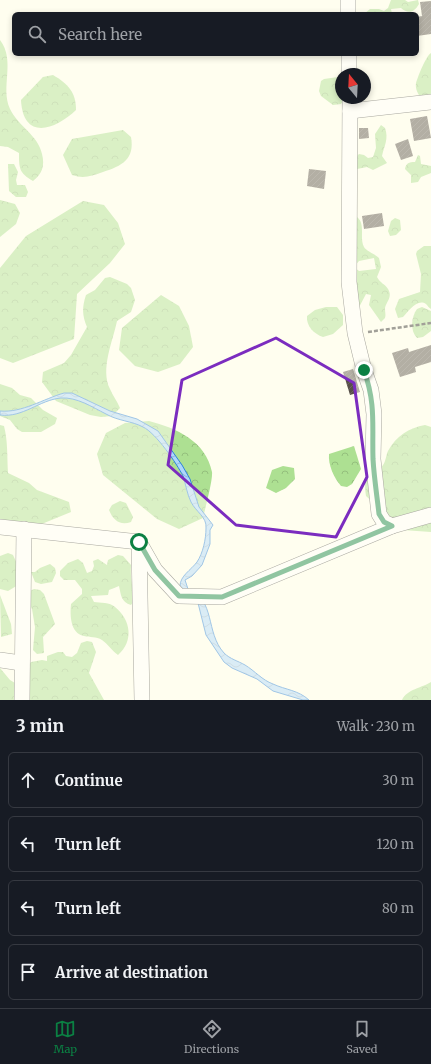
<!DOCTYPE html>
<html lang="en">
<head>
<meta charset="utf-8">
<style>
	:root { --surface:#171b24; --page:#20242c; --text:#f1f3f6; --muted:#9ea1a6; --line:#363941; --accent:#0b8043 }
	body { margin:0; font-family:Merriweather,serif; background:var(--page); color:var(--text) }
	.compass { position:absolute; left:335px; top:68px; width:36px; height:36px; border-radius:50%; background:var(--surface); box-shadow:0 2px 6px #0003; rotate:342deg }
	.stop { position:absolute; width:12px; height:12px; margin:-9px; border:3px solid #0b8043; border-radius:50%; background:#fff }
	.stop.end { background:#0b8043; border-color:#fff; box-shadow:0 1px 4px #0008 }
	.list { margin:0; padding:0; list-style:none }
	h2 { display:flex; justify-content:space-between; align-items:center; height:52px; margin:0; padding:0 16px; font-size:17px }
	h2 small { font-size:13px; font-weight:400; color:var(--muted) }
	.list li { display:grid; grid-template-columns:26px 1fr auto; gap:12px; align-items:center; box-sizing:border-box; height:56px; margin:0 8px 8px; padding:0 8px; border:1px solid var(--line); border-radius:6px }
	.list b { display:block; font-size:15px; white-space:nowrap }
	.list em { font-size:13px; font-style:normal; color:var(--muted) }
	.icon { flex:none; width:22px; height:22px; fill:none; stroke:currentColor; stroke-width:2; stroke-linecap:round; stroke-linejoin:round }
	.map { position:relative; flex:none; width:431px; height:700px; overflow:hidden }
	.search { position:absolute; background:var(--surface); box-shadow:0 2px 6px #0003; left:12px; right:12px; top:12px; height:44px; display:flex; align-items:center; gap:10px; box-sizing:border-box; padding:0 14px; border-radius:6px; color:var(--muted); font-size:15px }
	.sheet { height:308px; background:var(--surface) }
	nav { display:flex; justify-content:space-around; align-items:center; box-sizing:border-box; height:56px; border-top:1px solid var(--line); background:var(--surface); font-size:11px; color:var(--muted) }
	nav a { display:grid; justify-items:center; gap:2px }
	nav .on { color:var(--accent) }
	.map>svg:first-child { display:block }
	.forest { fill:url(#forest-crowns); fill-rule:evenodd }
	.water { fill:url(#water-waves); stroke:#2d83db }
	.building { fill:url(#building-hatch) }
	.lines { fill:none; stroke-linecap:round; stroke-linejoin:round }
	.minor-casing { stroke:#414141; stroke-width:16 }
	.path { stroke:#303030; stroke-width:2.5; stroke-dasharray:4 2; stroke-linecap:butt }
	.minor { stroke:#fff; stroke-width:15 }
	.route { stroke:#0b8043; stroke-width:5 }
	.marked { fill:none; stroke:#7b2cbf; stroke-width:3; stroke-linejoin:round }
</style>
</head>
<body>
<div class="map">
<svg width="431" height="700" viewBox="0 0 431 700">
	<defs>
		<pattern id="forest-crowns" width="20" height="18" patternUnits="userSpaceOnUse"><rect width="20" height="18" fill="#ade092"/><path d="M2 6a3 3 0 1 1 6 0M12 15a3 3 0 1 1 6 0" fill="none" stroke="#94bf7d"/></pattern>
		<pattern id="water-waves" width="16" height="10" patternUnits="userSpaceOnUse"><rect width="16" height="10" fill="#aed7fc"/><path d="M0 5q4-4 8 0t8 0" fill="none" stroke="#94b7d7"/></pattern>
		<pattern id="building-hatch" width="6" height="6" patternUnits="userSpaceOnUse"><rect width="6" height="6" fill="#585049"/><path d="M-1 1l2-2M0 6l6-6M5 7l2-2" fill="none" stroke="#6b655f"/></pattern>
	</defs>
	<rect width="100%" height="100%" fill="#fffeef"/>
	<!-- forest -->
	<g class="forest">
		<path d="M391,0H405L408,2L418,0L419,4C414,13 408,14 401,8L391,9L392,14H364L370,9H379L384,11L388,8Z"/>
		<path d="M0,40C16,61 0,87 10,109C18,126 38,135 42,154C45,166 42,174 33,181C19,173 19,168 19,153L8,147L0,146Z"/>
		<path d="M431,53V101L421,98C418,94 415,89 416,83C418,76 426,56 431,53Z"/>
		<path d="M53,75C68,84 76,92 76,110C55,130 23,141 21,100L43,77Z"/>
		<path d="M338,77L341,79V98H345L341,104L333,105L321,96L319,91L321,81L324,79Z"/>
		<path d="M381,125L385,128C389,139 384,146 382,156L387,163L373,170L367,167L357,169V156L359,154L364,155L368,158L373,157L376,148L375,134Z"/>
		<path d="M123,130L131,137C135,159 122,166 103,172C91,176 84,179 72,175L63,155L72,139Z"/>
		<path d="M418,155L420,156L421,164L431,166V173L421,177L418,182L411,183V175L405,169C406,163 409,162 415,162Z"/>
		<path d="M8,164H14L18,172L16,180L17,185H25L28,192L26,197H16L9,191Z"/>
		<path d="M0,200L15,204L20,213L16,224L0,237Z"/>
		<path d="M83,201L104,205L118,223L125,244L110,263L77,294L74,339L13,363L0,358V268L26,236Z"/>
		<path d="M357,217C366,224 359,238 364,247C366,251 375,254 379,258L381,267L377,277C380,283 385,284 388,289C393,297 386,302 385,308C385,312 386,315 385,318L381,322L369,305L371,295L366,294L356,313C350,303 352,291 354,280L351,276L355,260L353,251L355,241C345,230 344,224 357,217ZM374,258L376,269L359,271L354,267L359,261Z"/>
		<path d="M395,218L400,220L401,230L396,235L390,236L388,231L391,221Z"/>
		<path d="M424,246H431V309C429,308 428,306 426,304C417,298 408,312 403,317L398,318L395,309L399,299L420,292L421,274L416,254L417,251Z"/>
		<path d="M110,277L127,284L131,288L135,300L131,312L117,321C113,341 100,369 110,389C113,396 117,401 120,408L112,416L101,417L90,415L56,401L42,382L43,372L64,363L71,355L87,327C82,315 82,307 86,295L95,290L105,278Z"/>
		<path d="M161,295L179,306L189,326L193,347L180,364L158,372L135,366L119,350L122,328Z"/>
		<path d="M326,307H337L343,315V325L333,334L323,337C314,334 306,326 307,316L315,310Z"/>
		<path d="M422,307L431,311V331L423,337L417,338C410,331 411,317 417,309Z"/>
		<path d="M0,384L12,388L20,395L31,398L43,410L57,418L55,424L41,432H22L17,429L10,420L0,416Z"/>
		<path d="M149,421C176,428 206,441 212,472C213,480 205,509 203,518L179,529L157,519L103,475L97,454L106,433L125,423Z"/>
		<path d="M0,425L4,426C8,441 7,457 8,473L29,483L37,490L69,502L71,512L27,530L0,526Z"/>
		<path d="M425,425L431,427V532L403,530L366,496C362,467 372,482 383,465C386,461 386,455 388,451C396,436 409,428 425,425Z"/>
		<path d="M354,446L361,469L352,484L347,487L341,486C334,478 328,465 329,454Z"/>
		<path d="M283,466L294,468L295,479L286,488L276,493L266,488L272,470Z"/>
		<path d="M120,501L126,503L133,517L131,522C120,526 113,520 109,510L112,505Z"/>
		<path d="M8,553L13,555L20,570L18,585L8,591L0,589V556Z"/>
		<path d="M118,555L123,556L131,565C130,577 133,588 134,601L131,605C121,602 121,595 119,586L109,590L108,595L91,596L94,602C100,603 110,602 115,607C131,620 134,641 118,655C112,651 108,644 102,640C96,636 90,638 84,636C70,633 70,615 71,604L82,594V589L75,580H64L60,576V571L68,563L78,559L83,563L87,573L92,571L94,566L93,561L98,559L107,565L108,560Z"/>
		<path d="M50,564L55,568L56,573L52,582L41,584L35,582L31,572H35L40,568Z"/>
		<path d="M34,589L40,590L44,594L55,624L43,637L44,653L37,654L33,650L35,627L32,609L27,599L30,591Z"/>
		<path d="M0,595L11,624L12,634L1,637Z"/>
		<path d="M87,641L92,642L96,652L89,673L104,700H0V668L10,680L15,683L31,662L42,660L47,661V656L58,652H63L66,656L72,657L77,653L81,643Z"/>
		<path d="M431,682V700H402C407,689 422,688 431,682Z"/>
	</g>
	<!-- water -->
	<path class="water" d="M64,393H72L110,411L137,419L158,431L182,465L190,479L199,507L213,525L210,530V544L202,565L192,576L185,580L188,589C216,600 205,632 224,653C230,659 238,661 245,665C255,671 262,680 273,684C286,690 298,690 309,700H303L273,691L257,679L232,668L224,662L206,635L198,603L180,586C180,576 191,570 197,562C203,553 206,539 206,528C207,517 196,512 191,502C187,494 186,485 183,476C177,464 156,433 143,427C132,421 118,421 106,414C92,407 77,397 61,398C39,400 23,418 0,415V411C22,413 43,399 64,393Z"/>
	<!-- building -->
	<g class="building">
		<path d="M431,1V34L417,36V17L422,16L420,2Z"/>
		<path d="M427,116L431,138L414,141L410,119Z"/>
		<path d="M359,128H368L369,138L359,139Z"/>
		<path d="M408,139L413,156L401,160L395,144Z"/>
		<path d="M309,169L326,171L324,189L307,186Z"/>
		<path d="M382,213L384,226L364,229L362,216Z"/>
		<path d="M431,345V362L415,367L416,372L400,377L392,353L408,348L409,352Z"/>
		<path d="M353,369L360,392L350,395L343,372Z"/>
	</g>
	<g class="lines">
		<defs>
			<g id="minor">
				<path d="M348,0V14"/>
				<path d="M349,54V74"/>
				<path d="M350,98L349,282L355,333L364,370L371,390L374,414L373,459L379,514L384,522L392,526L431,515"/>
				<path d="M350,111L431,102"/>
				<path d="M0,527L139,542"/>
				<path d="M139,542L155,570L179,596L222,597L392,526"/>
				<path d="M139,545L142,700"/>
				<path d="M0,660L21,663"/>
				<path d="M22,700L24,529"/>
			</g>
		</defs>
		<!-- minor casing -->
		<use href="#minor" class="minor-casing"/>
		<!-- path -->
		<path class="path" d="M368,332L431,323"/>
		<!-- minor -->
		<use href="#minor" class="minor"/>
	</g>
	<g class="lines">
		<!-- route -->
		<path class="route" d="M139,542L155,570L179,596L222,597L392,526L384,522L379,514C377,496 374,477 373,459C372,424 376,405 364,370"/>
	</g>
	<!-- marked area -->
	<path d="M0 0H431V700H0ZM276,338L354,383L367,477L336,537L236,525L168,465L182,380Z" fill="#fffeef" fill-opacity=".55" fill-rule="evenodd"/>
	<path class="marked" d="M276,338L354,383L367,477L336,537L236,525L168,465L182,380Z"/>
</svg>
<svg class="compass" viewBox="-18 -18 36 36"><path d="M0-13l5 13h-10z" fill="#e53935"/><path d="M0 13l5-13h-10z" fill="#9ea1a6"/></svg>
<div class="stop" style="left:139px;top:542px"></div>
<div class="stop end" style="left:364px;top:370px"></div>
<div class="search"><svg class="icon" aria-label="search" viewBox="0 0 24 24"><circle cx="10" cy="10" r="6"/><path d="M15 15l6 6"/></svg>Search here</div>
</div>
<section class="sheet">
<h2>3 min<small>Walk · 230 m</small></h2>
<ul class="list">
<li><svg class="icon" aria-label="ahead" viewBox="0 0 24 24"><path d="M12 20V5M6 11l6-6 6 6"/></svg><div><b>Continue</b></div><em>30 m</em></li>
<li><svg class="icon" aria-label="left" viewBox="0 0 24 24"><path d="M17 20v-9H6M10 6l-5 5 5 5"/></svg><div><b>Turn left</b></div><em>120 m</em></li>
<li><svg class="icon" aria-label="left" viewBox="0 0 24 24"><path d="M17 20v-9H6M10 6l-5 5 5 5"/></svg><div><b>Turn left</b></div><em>80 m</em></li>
<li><svg class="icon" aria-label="arrive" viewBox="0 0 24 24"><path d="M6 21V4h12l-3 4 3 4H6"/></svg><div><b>Arrive at destination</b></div></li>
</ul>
</section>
<nav>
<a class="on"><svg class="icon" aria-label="map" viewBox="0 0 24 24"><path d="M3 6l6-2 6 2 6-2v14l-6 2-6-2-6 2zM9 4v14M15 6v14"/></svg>Map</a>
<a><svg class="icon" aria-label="directions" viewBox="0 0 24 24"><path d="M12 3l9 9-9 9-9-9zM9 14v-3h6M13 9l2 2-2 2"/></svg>Directions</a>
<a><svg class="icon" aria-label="saved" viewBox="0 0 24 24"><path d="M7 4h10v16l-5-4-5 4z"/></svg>Saved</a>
</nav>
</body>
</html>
